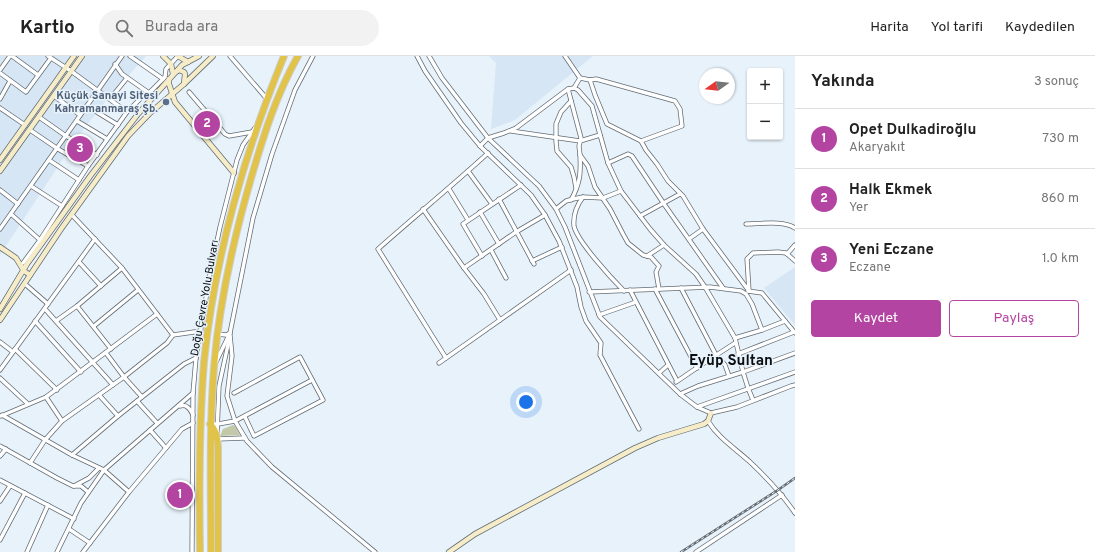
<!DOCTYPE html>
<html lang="tr">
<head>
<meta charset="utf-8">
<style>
	:root { --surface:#fff; --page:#f2f2f2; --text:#222; --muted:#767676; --line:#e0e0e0; --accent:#b344a1 }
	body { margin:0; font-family:Overpass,sans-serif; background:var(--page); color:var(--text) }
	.controls { position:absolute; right:12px; top:12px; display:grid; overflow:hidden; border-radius:4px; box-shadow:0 1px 3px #0004 }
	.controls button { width:36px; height:36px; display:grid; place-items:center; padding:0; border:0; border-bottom:1px solid var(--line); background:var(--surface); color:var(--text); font:20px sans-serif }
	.compass { position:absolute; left:699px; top:12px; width:36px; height:36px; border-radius:50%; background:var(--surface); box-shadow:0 1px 3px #0004; rotate:255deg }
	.you { position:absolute; left:526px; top:346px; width:14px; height:14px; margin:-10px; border:3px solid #fff; border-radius:50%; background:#1a73e8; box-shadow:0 0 0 6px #1a73e833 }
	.badge { display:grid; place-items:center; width:26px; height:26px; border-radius:50%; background:var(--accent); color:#fff; font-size:13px; font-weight:700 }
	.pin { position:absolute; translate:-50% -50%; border:2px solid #fff; box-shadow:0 1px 4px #0006 }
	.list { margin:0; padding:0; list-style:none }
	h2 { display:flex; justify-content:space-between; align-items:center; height:52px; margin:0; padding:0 16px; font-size:17px }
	h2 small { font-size:13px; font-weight:400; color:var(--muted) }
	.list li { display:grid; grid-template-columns:26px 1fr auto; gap:12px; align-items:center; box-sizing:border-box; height:60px; padding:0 16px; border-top:1px solid var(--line) }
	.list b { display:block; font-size:15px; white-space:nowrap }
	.list p { margin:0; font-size:13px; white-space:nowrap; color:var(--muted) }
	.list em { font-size:13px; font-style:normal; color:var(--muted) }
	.actions { display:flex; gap:8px; padding:12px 16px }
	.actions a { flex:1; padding:9px 0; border:1px solid var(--accent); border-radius:4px; text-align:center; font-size:14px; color:var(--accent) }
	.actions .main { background:var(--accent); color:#fff }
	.icon { flex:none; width:22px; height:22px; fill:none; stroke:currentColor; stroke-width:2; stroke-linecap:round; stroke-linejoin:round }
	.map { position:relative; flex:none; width:795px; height:496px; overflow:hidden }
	header { display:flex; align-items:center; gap:24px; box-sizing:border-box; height:56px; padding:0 20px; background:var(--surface); border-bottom:1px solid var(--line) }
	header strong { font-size:19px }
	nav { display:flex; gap:22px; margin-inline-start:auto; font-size:14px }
	.search { width:280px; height:36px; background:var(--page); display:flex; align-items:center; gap:10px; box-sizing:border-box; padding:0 14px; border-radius:22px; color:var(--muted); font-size:15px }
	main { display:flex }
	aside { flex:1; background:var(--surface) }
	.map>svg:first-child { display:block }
	.built { fill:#d6e6f4 }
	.green { fill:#c3c9a8 }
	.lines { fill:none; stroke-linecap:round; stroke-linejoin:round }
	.street-casing { stroke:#636c74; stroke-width:5 }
	.secondary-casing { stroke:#636c74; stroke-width:6 }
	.highway-casing { stroke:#cecfcf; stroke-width:8 }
	.street { stroke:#fff; stroke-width:3.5 }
	.secondary { stroke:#f6edc8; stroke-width:4.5 }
	.highway { stroke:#e2c349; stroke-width:6 }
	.rail-casing { stroke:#656b70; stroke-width:2.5 }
	.rail { stroke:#e7f2fb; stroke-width:1; stroke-dasharray:3; stroke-linecap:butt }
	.service-dot { fill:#5c6f8a; stroke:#e7f2fb; stroke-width:1.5 }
	.labels { text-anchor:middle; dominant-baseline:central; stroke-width:3; stroke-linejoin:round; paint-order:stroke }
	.service-label { font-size:11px; font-weight:bold; fill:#4e5e75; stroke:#e7f2fb; text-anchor:end }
	.street-label { font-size:11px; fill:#0b0e11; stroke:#e7f2fb }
	.district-label { font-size:15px; font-weight:bold; fill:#0b0e11; stroke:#e7f2fb }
</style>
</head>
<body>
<header>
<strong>Kartio</strong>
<div class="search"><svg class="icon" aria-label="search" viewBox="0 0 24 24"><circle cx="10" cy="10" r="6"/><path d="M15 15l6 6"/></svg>Burada ara</div>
<nav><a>Harita</a><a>Yol tarifi</a><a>Kaydedilen</a></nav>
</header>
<main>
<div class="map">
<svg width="795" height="496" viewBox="0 0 795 496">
	<rect width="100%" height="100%" fill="#e7f2fb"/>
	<!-- built -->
	<g class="built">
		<path d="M0,0H146L108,42L76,83L0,199Z"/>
		<path d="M489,0H593L515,64L491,73L496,7Z"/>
		<path d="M795,211V269L764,232Z"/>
	</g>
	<!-- green -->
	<path class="green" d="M233,369L235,370L240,379L220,380L223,373Z"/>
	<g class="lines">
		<defs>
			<g id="street">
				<path d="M12,0L38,19"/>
				<path d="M48,0L71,15L127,56"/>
				<path d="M130,0L163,23"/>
				<path d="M230,0L267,43"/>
				<path d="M417,0L425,15L461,67L480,90L531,139L545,159L559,185L577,231L581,251L586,265L601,287L600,299L639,373"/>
				<path d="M429,0L442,22L488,82L539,130L556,153L565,171L600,261L680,338L697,351L711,357L737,351L791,330L795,329"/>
				<path d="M565,0L580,22L574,32"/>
				<path d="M115,8L122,18L149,37"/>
				<path d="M0,14L10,0"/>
				<path d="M0,17L26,36L51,2"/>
				<path d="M580,22L590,24L595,39L607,68L641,85L646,94L657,108L668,125L683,140L703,173L749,235"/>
				<path d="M590,24L596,23L675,45L680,53L682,70L641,85"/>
				<path d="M568,33L581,82L579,90L580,99L588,110L595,131L610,153L623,178L628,187L643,199L651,201L659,210L656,216L659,233"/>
				<path d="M189,36L225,78L229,80L252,76"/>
				<path d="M54,40L80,59"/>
				<path d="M0,43L10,25"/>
				<path d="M110,43L127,22"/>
				<path d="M571,45L561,56L556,68V85L557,95L571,111L574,121L576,132"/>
				<path d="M87,50L118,69"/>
				<path d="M0,52L25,69"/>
				<path d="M39,61L66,80L97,99"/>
				<path d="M77,65L107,83"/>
				<path d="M30,74L58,93L88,110"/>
				<path d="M511,75L580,85L600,79"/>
				<path d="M480,90L488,82L504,77L516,72L568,33L574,32L578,34L592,50L608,107L621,135L650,173L664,189L696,218L705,231L735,282L743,316L748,332L753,344"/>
				<path d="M49,104L79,124"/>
				<path d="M608,107L628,98L632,100L664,148L723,232"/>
				<path d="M468,115L492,148"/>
				<path d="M31,130L62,150"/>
				<path d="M449,133L468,164"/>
				<path d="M0,134L18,148"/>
				<path d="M583,141C577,149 573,160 574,170C577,185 612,223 624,235"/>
				<path d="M499,143L534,208"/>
				<path d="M571,144C580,128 581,117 580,99"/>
				<path d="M423,153L464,212L484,238L500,264"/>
				<path d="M556,153L566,145L573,143L583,141L603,142L621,135"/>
				<path d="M480,156L499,188"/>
				<path d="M11,158L40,184"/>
				<path d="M72,159L122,212L173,279"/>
				<path d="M640,160L680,138"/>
				<path d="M746,168C759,168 784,164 795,172"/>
				<path d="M0,173L122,0"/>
				<path d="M689,183L703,173"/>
				<path d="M491,194L506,222"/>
				<path d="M787,198L795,189"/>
				<path d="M482,200L463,168L521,129"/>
				<path d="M647,200L664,189"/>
				<path d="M532,205L562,191"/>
				<path d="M79,206L101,230"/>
				<path d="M23,207L40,184L88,110L127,56L144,39L148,38L165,21L166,13L178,0"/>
				<path d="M464,212L516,176L545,159"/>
				<path d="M25,228L48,248"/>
				<path d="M681,232L716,299L725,309L729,320"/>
				<path d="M655,233L697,312"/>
				<path d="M630,234L677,325"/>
				<path d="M748,235L762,237L795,277"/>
				<path d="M749,235L747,203L753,197L778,196L786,197L795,205"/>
				<path d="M589,236L710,231L741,235L746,238L752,248L762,274"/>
				<path d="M77,250L111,293"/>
				<path d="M45,253L113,329"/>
				<path d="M599,259L636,246"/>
				<path d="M35,265L81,316"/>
				<path d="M56,265L77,250L122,212"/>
				<path d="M94,270L138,234"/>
				<path d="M217,278L226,279L230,277"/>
				<path d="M230,279L232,300L227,340L235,365L247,385L272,411L375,496"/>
				<path d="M735,282L762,274L785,265"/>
				<path d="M0,286L13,296"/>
				<path d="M15,293L57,334"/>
				<path d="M106,297L124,321L142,341"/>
				<path d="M738,298L794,276"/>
				<path d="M446,302L378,193C414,161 452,130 488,97"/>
				<path d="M216,306L230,277L253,162L272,98L295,34L313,0"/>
				<path d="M439,307L571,214"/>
				<path d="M0,314L95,183"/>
				<path d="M659,317L668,309"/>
				<path d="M0,322L28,348"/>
				<path d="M676,326L701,309L735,287"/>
				<path d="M234,337L300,301L323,344L254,380L245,361"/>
				<path d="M680,338L698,330L743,316L795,297"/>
				<path d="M99,339L118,360"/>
				<path d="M46,341L62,365"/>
				<path d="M137,345L157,367"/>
				<path d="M180,350C187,348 190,353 193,359"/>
				<path d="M697,351L795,316"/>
				<path d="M2,359L72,399L104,414L129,436L83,496"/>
				<path d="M1,360L46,341L157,258"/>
				<path d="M708,365C718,382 736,393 750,406C767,422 782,438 795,457"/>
				<path d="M210,368H218L235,365L312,324"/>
				<path d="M150,374L166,392"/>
				<path d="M217,377L219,330L229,284"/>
				<path d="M217,383L245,382"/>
				<path d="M0,390L57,422L73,430H81L88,436"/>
				<path d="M72,399L118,360L184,308L196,302"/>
				<path d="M0,400L6,393"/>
				<path d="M30,407L45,384L62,365L124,321L167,287L173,279L201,275"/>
				<path d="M0,424L74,463"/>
				<path d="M74,430L89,422L99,412"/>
				<path d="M129,436L182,373L193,367"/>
				<path d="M0,445L10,430"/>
				<path d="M69,473L90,487"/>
				<path d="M0,484L25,437"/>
				<path d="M27,496L48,449"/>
				<path d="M57,496L81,447L104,414L193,337"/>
				<path d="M192,496L193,337L196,302L210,218L220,171L237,104L243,89L255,72"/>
				<path d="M696,496L782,439"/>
			</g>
			<g id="secondary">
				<path d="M163,0L171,8L173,18"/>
				<path d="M178,0L188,6"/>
				<path d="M176,16L179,14L184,16L185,18L184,28"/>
				<path d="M169,23V28L175,46L234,117"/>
				<path d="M0,104L74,0"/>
				<path d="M0,115L82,0"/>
				<path d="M0,191L16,202L24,215L30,219"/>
				<path d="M0,253L27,208L91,119L138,58L182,9L199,0"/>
				<path d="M0,264L61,173L128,80L150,57L184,28L213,0"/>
				<path d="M449,496L475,478L635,392L658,382L704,368L708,365L711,357"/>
			</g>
			<g id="highway">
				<path d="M210,368C217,375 217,381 218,391V496"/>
				<path d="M200,496C199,433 199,369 204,306C214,203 245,95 284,0"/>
				<path d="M211,496C211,434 209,373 214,311C219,246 234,181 252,119C264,78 277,37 298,0"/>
			</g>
		</defs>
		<!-- street casing -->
		<use href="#street" class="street-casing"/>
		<!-- secondary casing -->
		<use href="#secondary" class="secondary-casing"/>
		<!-- highway casing -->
		<use href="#highway" class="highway-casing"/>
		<!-- street -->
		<use href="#street" class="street"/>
		<!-- secondary -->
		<use href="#secondary" class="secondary"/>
		<!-- highway -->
		<use href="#highway" class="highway"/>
		<defs>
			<path id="rail" d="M681,496L778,434L795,422"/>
		</defs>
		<!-- rail casing -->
		<use href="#rail" class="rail-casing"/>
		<!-- rail -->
		<use href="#rail" class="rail"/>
	</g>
	<!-- markers -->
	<circle class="service-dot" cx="166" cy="46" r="4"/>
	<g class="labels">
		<!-- service labels -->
		<g class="service-label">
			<text x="158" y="40">Küçük Sanayi Sitesi<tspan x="158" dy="13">Kahramanmaraş Şb.</tspan></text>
		</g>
		<!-- street labels -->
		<g class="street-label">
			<text transform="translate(205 242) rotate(-80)">Doğu Çevre Yolu Bulvarı</text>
		</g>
		<!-- district labels -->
		<g class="district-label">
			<text x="731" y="305">Eyüp Sultan</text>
		</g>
	</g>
</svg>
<div class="controls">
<button>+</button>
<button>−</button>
</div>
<svg class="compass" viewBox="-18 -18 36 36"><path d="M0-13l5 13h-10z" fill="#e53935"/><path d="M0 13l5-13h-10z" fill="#767676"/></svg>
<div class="you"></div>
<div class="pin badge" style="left:180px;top:439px">1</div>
<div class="pin badge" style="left:207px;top:68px">2</div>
<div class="pin badge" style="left:80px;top:93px">3</div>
</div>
<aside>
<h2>Yakında<small>3 sonuç</small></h2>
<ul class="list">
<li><span class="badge">1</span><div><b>Opet Dulkadiroğlu</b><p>Akaryakıt</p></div><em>730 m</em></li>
<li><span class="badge">2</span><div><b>Halk Ekmek</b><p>Yer</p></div><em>860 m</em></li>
<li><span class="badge">3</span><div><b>Yeni Eczane</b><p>Eczane</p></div><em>1.0 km</em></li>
</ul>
<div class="actions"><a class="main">Kaydet</a><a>Paylaş</a></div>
</aside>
</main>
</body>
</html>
